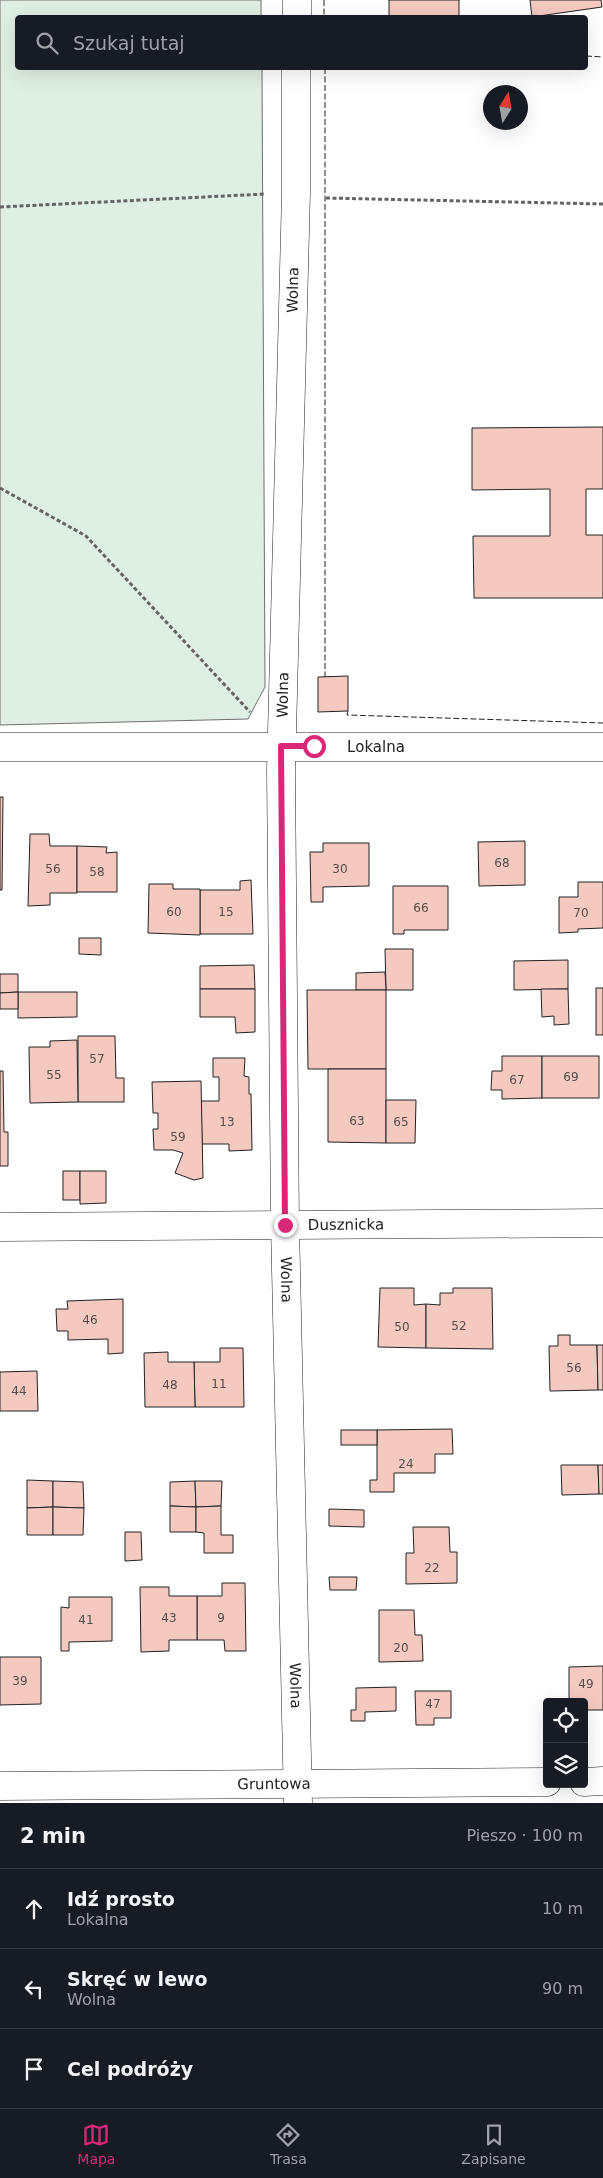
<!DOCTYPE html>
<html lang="pl">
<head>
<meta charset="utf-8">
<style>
	:root { --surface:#171b24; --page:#242831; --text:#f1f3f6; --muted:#9ea1a6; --line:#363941; --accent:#db2777 }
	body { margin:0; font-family:"DejaVu Sans",sans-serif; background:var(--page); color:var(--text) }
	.controls { position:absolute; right:15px; bottom:15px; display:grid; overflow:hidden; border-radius:5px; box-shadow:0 5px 20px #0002 }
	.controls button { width:45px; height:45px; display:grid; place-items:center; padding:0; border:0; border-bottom:1px solid var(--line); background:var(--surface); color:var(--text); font:25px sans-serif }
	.compass { position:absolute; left:483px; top:85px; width:45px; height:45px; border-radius:50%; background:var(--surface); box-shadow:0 5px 20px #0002; rotate:11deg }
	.stop { position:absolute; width:15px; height:15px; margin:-11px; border:4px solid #db2777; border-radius:50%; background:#fff }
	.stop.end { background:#db2777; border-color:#fff; box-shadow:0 1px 5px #0008 }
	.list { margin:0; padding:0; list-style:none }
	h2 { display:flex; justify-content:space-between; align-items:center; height:65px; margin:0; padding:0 20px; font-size:21px }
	h2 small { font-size:16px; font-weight:400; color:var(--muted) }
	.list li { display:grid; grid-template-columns:32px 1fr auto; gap:15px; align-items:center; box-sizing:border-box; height:80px; padding:0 20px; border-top:1px solid var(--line) }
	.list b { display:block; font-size:19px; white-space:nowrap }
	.list p { margin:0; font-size:16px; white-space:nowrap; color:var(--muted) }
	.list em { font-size:16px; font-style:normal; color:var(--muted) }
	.icon { flex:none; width:28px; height:28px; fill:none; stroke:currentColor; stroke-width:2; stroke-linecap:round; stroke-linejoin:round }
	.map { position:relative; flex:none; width:603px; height:1803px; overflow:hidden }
	.search { position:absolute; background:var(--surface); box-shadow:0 5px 20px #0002; left:15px; right:15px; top:15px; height:55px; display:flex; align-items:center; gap:12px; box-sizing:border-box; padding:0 18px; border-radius:5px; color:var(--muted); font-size:19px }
	.sheet { height:305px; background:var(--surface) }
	nav { display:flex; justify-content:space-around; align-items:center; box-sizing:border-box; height:70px; border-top:1px solid var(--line); background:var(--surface); font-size:14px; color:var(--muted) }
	nav a { display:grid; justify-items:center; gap:2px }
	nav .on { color:var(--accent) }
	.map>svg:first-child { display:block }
	.green { fill:#e0efe3; stroke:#6f6f6f }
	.building { fill:#f3c9c0; stroke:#222 }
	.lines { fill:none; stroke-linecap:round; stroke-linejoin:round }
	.street-casing { stroke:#222; stroke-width:29 }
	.path { stroke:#646464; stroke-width:3; stroke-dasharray:4 2.5; stroke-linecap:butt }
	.street { stroke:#fff; stroke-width:28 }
	.fence { stroke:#222; stroke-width:1; stroke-dasharray:6 2.5; stroke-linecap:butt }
	.route { stroke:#db2777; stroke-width:6 }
	.labels { text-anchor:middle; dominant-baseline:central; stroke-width:4; stroke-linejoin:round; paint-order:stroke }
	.number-label { font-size:12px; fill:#564c4a }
	.street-label { font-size:15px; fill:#222; stroke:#fff }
</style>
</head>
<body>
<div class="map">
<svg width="603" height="1803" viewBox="0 0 603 1803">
	<rect width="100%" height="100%" fill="#fff"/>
	<!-- green -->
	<path class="green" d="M0,0H261V17L18,18V68H262L265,687L248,719L0,725Z"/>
	<!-- building -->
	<g class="building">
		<rect x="389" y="0" width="70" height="18"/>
		<path d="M530,0H601L602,7L532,17Z"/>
		<path d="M603,427V489H586V535H603V598H474L473,536H550V489L472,490V428Z"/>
		<path d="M348,676V711L318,712V677Z"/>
		<path d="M0,797H3L2,890H0Z"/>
		<path d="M30,834H49L50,846H77V893H50V905L28,906Z"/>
		<path d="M525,841V885L479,886L478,842Z"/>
		<path d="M323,843H369V886L323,887V902H311L310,852H323Z"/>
		<path d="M77,846L107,847L106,853L117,852V892H77Z"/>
		<path d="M251,880L253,934H200V890H240V881Z"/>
		<path d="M578,882H603V928L578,929V932L559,933V897H578Z"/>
		<path d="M149,884H173V889H200V935L148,933Z"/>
		<path d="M393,886H448V930H404V934H393Z"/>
		<path d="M79,938H101V955L79,954Z"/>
		<path d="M385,949H413V990H386Z"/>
		<path d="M568,960V989L514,990V961Z"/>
		<path d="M254,965L255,989H200V966Z"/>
		<path d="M385,972L386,990H356V973Z"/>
		<path d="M0,974H18V992L0,993Z"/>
		<rect x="596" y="988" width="7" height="47"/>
		<path d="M200,989H255V1032L236,1033L235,1017H200Z"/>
		<path d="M541,989H568L569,1024L554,1025V1016L542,1017Z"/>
		<path d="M307,990H386V1069H308Z"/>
		<path d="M18,992H77V1017L18,1018Z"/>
		<path d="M18,992V1009H0V993Z"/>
		<path d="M78,1036H115L116,1078H124V1102H78Z"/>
		<path d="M77,1040L78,1102L30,1103L29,1047H50V1041Z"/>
		<path d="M502,1056H542V1098L502,1099V1090H491L492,1071H502Z"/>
		<rect x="542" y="1056" width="57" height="42"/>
		<path d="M213,1058H245L244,1076L249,1077V1094H251L252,1150L229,1151V1144H202L201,1101H219V1077H213Z"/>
		<path d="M328,1069H386V1143L328,1142Z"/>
		<path d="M0,1071H3L4,1132H8V1166H0Z"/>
		<path d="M201,1081L203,1178L194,1180L175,1173L183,1153L173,1150H154L153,1129H158V1113H153L152,1082Z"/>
		<path d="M386,1100H416L415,1143H386Z"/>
		<rect x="63" y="1171" width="17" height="29"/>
		<path d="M80,1171H106V1203L80,1204Z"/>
		<path d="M380,1288H414V1305L426,1304V1348L378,1347Z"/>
		<path d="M453,1288H492L493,1349L426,1348V1304L440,1305V1293H453Z"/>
		<path d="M123,1299V1353L108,1354V1339L68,1340V1331H57L56,1309H68L67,1301Z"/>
		<path d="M558,1335H570V1345H597L598,1390L550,1391L549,1346H558Z"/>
		<path d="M597,1345H603V1390H598Z"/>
		<path d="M220,1348H243L244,1407H195L194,1362H220Z"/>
		<path d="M168,1352V1362H194L195,1407H145L144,1353Z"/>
		<path d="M37,1371L38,1411H0V1372Z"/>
		<path d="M452,1429L453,1454H435V1473H394V1492H370V1480H377V1430Z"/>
		<rect x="341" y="1430" width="36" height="15"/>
		<path d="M561,1465H598L599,1494L562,1495Z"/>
		<path d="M598,1465H603V1494H599Z"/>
		<path d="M27,1480L53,1481V1507L27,1508Z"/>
		<path d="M53,1481L83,1482L84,1508L53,1507Z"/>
		<path d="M195,1481L196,1507L170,1506V1482Z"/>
		<path d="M195,1481H222L221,1506L196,1507Z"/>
		<path d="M170,1506L196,1507V1532H170Z"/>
		<path d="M221,1506V1535H233V1553H204V1533L196,1532V1507Z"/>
		<path d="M53,1507V1535H27V1508Z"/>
		<path d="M53,1507L84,1508L83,1535H53Z"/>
		<path d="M329,1509L364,1510V1527L329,1526Z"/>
		<path d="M413,1527H449L450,1552H457V1583L406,1584V1553H414Z"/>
		<path d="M125,1532H141L142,1560L125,1561Z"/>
		<path d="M329,1577H357L356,1590H330Z"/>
		<path d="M222,1583H245L246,1651H225L224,1640H197V1596H222Z"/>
		<path d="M140,1587H169V1596H197V1640H169V1651L141,1652Z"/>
		<path d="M69,1597H112V1641L69,1642V1651H61V1607L69,1608Z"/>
		<path d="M379,1610H414L415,1635H422L423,1661L379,1662Z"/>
		<path d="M0,1657H41V1704L0,1705Z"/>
		<path d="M603,1666V1710H584V1702H569V1667Z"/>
		<path d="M396,1687V1711L365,1712V1721H351V1710H356V1688Z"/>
		<path d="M415,1691H451V1718H434V1725H416Z"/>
	</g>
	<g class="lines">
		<defs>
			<g id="street">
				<path d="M297,18V0"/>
				<path id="s1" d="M296,68V193L281,771L285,1225L298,1803"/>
				<path id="s2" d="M0,747H603"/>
				<path id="s3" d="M0,1227L603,1223"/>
				<path d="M584,1782L603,1781"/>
				<path id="s4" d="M0,1786L547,1782"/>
			</g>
		</defs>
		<!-- street casing -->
		<use href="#street" class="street-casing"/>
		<!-- path -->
		<g class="path">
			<path d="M326,198L603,204"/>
			<path d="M0,207L265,194"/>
			<path d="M0,488L86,536L250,712"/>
		</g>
		<!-- street -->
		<use href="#street" class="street"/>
		<!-- fence -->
		<g class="fence">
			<path d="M324,0V18"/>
			<path d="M586,56L603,57"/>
			<path d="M325,68V677"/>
			<path d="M348,711L347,715L603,723"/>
		</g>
	</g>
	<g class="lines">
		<!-- route -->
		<path class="route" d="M285,1225L281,746H314"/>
	</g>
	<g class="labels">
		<!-- number labels -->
		<g class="number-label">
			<text x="502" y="863">68</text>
			<text x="53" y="869">56</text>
			<text x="340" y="869">30</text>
			<text x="97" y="872">58</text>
			<text x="421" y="908">66</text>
			<text x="174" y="912">60</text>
			<text x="226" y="912">15</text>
			<text x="581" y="913">70</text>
			<text x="97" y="1059">57</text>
			<text x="54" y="1075">55</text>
			<text x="571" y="1077">69</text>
			<text x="517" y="1080">67</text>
			<text x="357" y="1121">63</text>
			<text x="227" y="1122">13</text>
			<text x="401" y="1122">65</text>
			<text x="178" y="1137">59</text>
			<text x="90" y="1320">46</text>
			<text x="459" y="1326">52</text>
			<text x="402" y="1327">50</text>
			<text x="574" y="1368">56</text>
			<text x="219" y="1384">11</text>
			<text x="170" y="1385">48</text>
			<text x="19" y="1391">44</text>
			<text x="406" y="1464">24</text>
			<text x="432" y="1568">22</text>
			<text x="169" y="1618">43</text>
			<text x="221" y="1618">9</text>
			<text x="86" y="1620">41</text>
			<text x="401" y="1648">20</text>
			<text x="20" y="1681">39</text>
			<text x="586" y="1684">49</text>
			<text x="433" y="1704">47</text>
		</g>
		<!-- street labels -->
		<g class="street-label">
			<text transform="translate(293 290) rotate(-89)">Wolna</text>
			<text transform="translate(283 695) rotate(-89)">Wolna</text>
			<text stroke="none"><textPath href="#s2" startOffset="376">Lokalna</textPath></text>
			<text stroke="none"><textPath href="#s3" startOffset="346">Dusznicka</textPath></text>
			<text stroke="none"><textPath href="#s1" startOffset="1212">Wolna</textPath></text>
			<text stroke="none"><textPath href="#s1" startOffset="1618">Wolna</textPath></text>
			<text stroke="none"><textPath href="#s4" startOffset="274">Gruntowa</textPath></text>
		</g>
	</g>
</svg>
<div class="controls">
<button><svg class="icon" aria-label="locate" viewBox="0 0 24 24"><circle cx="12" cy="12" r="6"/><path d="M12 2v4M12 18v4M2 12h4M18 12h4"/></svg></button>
<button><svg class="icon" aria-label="layers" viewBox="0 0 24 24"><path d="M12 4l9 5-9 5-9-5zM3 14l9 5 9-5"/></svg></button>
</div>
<svg class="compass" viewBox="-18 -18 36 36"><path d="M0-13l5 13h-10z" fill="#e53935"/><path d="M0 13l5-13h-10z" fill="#9ea1a6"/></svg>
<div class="stop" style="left:314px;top:746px"></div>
<div class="stop end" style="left:285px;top:1225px"></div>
<div class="search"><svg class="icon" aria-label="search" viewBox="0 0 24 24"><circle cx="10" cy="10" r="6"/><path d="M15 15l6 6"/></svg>Szukaj tutaj</div>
</div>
<section class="sheet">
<h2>2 min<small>Pieszo · 100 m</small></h2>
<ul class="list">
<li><svg class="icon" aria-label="ahead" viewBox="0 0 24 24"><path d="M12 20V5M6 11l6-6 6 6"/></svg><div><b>Idź prosto</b><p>Lokalna</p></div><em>10 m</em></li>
<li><svg class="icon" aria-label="left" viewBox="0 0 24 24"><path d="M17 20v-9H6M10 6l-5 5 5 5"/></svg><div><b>Skręć w lewo</b><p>Wolna</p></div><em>90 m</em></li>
<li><svg class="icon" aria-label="arrive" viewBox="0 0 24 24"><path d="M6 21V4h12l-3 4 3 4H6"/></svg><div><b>Cel podróży</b></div></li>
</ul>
</section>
<nav>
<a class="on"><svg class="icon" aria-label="map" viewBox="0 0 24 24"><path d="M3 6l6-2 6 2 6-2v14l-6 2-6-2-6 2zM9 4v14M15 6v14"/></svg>Mapa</a>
<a><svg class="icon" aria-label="directions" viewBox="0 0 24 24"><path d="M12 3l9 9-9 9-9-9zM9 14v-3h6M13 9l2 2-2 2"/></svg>Trasa</a>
<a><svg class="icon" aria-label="saved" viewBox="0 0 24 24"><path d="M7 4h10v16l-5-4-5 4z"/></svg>Zapisane</a>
</nav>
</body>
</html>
